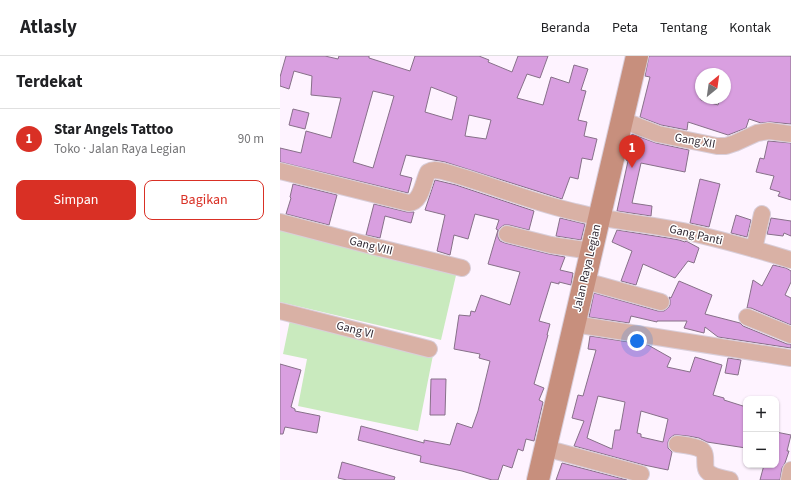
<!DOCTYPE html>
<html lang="id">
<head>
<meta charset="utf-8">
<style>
	:root { --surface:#fff; --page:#f2f2f2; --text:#202124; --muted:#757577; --line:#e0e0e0; --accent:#d93025 }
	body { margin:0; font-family:"Source Sans 3",sans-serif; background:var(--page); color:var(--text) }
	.controls { position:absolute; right:12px; bottom:12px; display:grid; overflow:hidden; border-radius:8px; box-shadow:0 1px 3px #0004 }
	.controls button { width:36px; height:36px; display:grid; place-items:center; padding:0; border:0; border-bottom:1px solid var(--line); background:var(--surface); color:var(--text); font:20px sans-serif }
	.compass { position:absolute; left:415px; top:12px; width:36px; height:36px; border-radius:50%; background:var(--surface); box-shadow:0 1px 3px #0004; rotate:29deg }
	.you { position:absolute; left:357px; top:285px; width:14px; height:14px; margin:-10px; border:3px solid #fff; border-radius:50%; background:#1a73e8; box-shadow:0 0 0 6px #1a73e833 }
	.badge { display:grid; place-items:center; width:26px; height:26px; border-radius:50%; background:var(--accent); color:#fff; font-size:13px; font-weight:700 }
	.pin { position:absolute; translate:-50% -33px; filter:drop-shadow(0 1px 2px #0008) }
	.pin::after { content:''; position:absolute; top:21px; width:14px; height:12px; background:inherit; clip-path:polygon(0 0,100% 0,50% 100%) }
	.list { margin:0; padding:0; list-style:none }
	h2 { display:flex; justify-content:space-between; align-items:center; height:52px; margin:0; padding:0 16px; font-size:17px }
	h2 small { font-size:13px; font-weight:400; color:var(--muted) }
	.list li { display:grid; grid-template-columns:26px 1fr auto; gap:12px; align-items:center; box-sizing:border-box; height:60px; padding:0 16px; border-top:1px solid var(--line) }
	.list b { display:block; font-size:15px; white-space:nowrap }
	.list p { margin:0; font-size:13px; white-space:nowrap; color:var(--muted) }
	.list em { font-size:13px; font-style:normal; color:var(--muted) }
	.actions { display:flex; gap:8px; padding:12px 16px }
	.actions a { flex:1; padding:9px 0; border:1px solid var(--accent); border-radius:8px; text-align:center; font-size:14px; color:var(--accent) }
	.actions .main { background:var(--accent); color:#fff }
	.map { position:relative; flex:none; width:511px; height:424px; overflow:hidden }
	header { display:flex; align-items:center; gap:24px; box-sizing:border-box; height:56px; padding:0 20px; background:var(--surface); border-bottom:1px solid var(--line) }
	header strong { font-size:19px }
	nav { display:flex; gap:22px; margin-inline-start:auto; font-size:14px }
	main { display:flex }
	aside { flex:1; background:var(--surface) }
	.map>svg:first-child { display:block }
	.green { fill:#c9eabe }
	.building { fill:#d99fe0; stroke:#877089; fill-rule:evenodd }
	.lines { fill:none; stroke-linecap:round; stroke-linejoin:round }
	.minor-casing { stroke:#d9ceda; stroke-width:18 }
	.secondary-casing { stroke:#d9ceda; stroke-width:24 }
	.minor { stroke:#d9b1a5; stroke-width:16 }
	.secondary { stroke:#c78f7d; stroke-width:22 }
	.labels { text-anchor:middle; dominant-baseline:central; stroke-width:3; stroke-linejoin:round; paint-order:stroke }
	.street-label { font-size:12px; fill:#2f2630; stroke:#fff }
</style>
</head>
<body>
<header>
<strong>Atlasly</strong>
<nav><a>Beranda</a><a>Peta</a><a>Tentang</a><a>Kontak</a></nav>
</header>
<main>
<aside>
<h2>Terdekat<small></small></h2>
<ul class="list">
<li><span class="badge">1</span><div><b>Star Angels Tattoo</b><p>Toko · Jalan Raya Legian</p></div><em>90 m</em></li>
</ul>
<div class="actions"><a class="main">Simpan</a><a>Bagikan</a></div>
</aside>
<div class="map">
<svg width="511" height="424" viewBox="0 0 511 424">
	<rect width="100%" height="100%" fill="#fef3ff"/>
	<!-- green -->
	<g class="green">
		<path d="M0,173L177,215L161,284L0,246Z"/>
		<path d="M10,264L154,294L138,375L18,350L27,303L3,298Z"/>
	</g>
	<!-- building -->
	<g class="building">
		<path d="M6,0H45L58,3L59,0H89V2L130,15L135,0H199L209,4L208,6L232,16L238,0H268L260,22L247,18L237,42L263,49L271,21L289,27L294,9L308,13L301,34L306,35L298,64L307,66L304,80L317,83L312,104L302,102L298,123L290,121L282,143L165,106L126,99L120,119L132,122L128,137L0,106V92L21,97L26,75L51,82L61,42L31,39L32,20L14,15L9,33L0,30V21ZM151,31L177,41L172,64L145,56ZM93,35L114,40L93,112L73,106ZM189,59L211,64L206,83L185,80Z"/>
		<path d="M369,0H511V68L490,66L481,67L469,63L466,72L448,79L408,66L407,74L381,69L360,61L370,21L365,20ZM421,18H445V42H440L438,49L421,44Z"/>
		<path d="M13,53L29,57L25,73L9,69Z"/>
		<path d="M352,78L376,87L409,94L405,116L361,107L352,147L372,150L371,160L337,155L348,105L346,104Z"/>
		<path d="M488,85L511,87V144L498,140L500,136L490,133L494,120L476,116L480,102L484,103Z"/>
		<path d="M420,123L440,128L429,171L410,167Z"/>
		<path d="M155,124L176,129L254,155L249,174L229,169H224L220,172L218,176V181L220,185L225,187L269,198L285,201L280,214L293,217L291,229L279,226V228L271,226L259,265L270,268L267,279H268L254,328L264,332L259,344L263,346L254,385L246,383L243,395L238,393L232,412L223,409L218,424H212L182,415L140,406L141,400L78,384L81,370L144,387V384L170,389L177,367L192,372L198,355L210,305L199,302L200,298L174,293L179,259L190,260L191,255L195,256L201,239L230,249L240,216L208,208L218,174L216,173L219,164L195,158L188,183L174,179L170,199L157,195L165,159L145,154Z"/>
		<path d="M13,128L57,139L49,169L6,158L11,142L10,141Z"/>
		<path d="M94,148L127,156H134L131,167L105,160L100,182L86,179Z"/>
		<path d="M456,159L471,164L467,181L451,177Z"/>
		<path d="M280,162L305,168L301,184L276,180Z"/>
		<path d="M491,162L511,165V180L504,177L503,180L487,178Z"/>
		<path d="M337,174L388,182L399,184L405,186L406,185L419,192L414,207L408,205L395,222L363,208L356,229L341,225L352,195L332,186Z"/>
		<path d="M493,209L506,212L511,215V226L505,239L511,242V269L471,252H467L473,224L482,230Z"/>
		<path d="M399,225L432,239L425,258L460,267L463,270L507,288H511V292L438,281L425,271L424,277L404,272L407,265H377V266L351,260L349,267L309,261L314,237L378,255H384L388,252L390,249V244L389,241L391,242Z"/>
		<path d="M310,280L368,289L391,302L387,311L410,316L415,301L442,309L433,339L444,342V344L466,351V392L427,386L419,382L408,380L398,379H394L390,382L388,386V392L392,396L388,414L364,409L294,390L304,365L292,362L298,339L303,340L316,294L308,293ZM318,340L345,346L340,374H335L332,393L307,382ZM361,355L388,363L383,386L361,381V378L357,377Z"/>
		<path d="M448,302L461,304L458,319L445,317Z"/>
		<path d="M0,308L21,314L11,351L15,353V355L40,360L37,377L5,371L3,378H0Z"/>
		<path d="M151,323H166L165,359H150Z"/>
		<path d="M496,376L511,379L507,395H509L505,407L502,412L500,424H480L484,409H496Z"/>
		<path d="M62,406L115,421L114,424H67L58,422Z"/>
		<path d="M282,407L347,424H276Z"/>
	</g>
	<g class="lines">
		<defs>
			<g id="minor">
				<path d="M342,64L378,78L437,90H446L455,87L477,77L489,75L511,78"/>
				<path d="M0,115L129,147C142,146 143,125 148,116C153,113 157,114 162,115C207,127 250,146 295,156C330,165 367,168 403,175C439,183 475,193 511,204"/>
				<path d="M0,166L96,191L182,212"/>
				<path d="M227,178L271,189L311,195"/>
				<path d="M474,193L482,158"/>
				<path d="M305,225L381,246"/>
				<path d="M0,255L149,293"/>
				<path d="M467,261L511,279"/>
				<path d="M294,268L511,302"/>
				<path d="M397,388C405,389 416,390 422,394C428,399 423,410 427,415C432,421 443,422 450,424"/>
				<path d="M265,392L361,418"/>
				<path d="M509,424L511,414"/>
			</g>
			<path id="secondary" d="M258,424L357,0"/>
		</defs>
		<!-- minor casing -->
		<use href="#minor" class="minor-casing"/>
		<!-- secondary casing -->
		<use href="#secondary" class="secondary-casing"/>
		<!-- minor -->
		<use href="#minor" class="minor"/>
		<!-- secondary -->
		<use href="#secondary" class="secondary"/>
	</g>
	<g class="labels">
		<!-- street labels -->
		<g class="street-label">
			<text transform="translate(415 85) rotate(10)">Gang XII</text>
			<text transform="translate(416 179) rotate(13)">Gang Panti</text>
			<text transform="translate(91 190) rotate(14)">Gang VIII</text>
			<text transform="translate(307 212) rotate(-77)">Jalan Raya Legian</text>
			<text transform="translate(75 274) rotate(14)">Gang VI</text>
		</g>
	</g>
</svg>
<div class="controls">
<button>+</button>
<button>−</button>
</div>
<svg class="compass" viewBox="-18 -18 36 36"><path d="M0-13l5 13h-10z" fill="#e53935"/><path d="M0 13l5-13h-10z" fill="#757577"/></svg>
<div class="you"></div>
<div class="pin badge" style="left:352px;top:112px">1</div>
</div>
</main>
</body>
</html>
